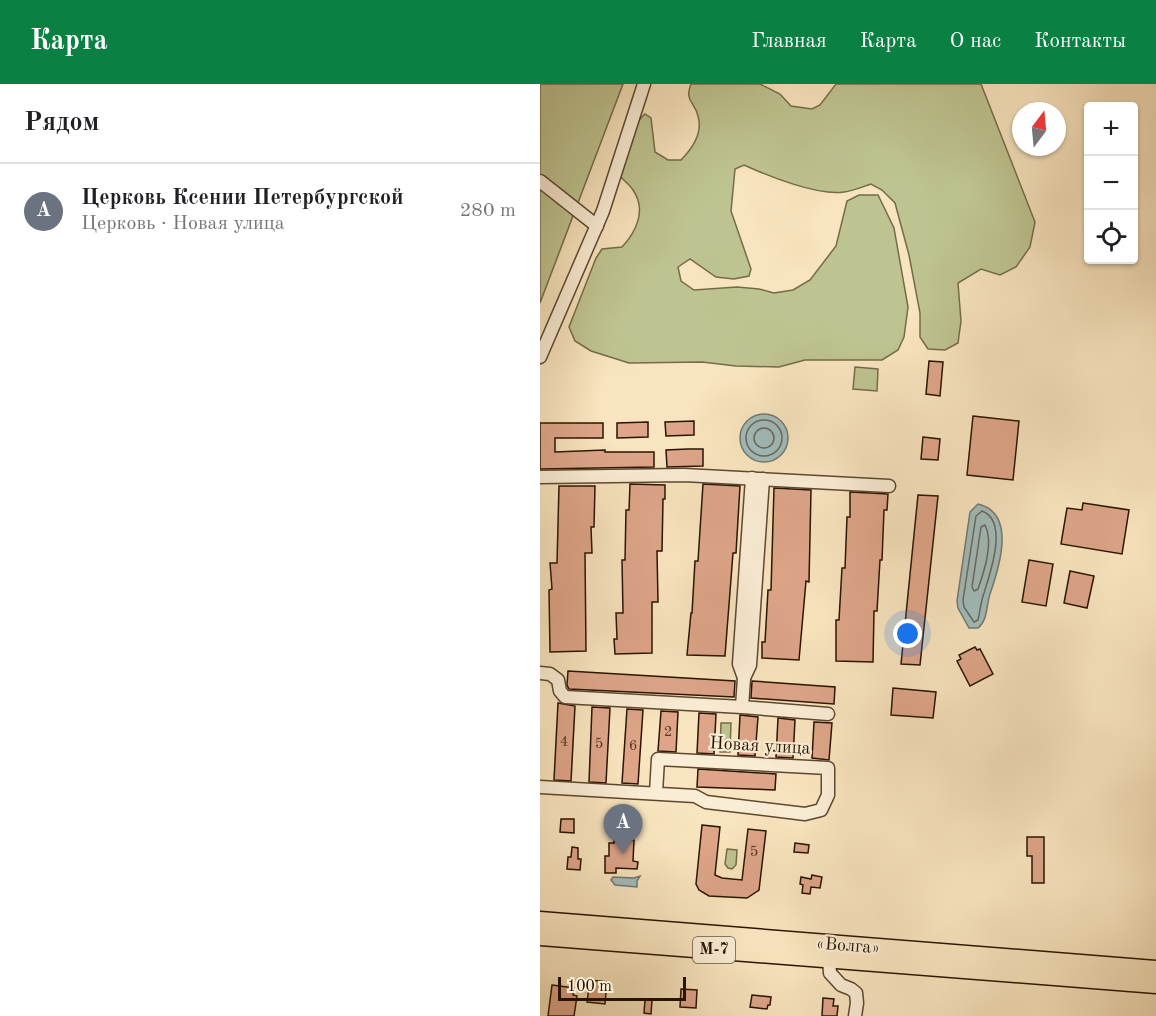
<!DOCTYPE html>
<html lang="ru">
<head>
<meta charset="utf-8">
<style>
	:root { --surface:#fff; --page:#f6f6f6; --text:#202124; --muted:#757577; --line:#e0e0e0; --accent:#0b8043 }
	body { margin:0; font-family:"Old Standard TT",serif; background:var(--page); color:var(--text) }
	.controls { position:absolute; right:18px; top:18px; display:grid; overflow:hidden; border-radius:6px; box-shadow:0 2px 4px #0004 }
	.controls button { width:54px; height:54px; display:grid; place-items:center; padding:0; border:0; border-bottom:2px solid var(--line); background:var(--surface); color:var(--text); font:30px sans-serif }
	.compass { position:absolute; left:472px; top:18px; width:54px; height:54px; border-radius:50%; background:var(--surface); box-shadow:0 2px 4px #0004; rotate:16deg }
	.scale { position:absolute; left:18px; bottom:15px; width:128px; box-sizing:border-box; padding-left:6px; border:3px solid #291400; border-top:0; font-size:16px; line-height:21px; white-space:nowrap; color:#291400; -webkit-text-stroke:4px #faedd5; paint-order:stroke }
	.you { position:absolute; left:368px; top:550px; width:21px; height:21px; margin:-15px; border:4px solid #fff; border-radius:50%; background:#1a73e8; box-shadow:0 0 0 9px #1a73e833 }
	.badge { display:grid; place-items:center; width:39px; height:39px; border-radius:50%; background:var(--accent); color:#fff; font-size:20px; font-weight:700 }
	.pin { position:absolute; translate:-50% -50px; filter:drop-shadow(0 2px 3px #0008) }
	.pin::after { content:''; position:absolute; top:32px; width:21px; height:18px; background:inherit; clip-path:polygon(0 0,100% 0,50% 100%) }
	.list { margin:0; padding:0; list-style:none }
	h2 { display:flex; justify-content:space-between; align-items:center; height:78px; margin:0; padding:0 24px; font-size:26px }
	h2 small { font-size:20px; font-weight:400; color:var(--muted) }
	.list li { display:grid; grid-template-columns:39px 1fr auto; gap:18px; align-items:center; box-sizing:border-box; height:96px; padding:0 24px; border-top:2px solid var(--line) }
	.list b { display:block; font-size:22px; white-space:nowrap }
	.list p { margin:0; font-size:20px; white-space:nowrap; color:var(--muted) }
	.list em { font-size:20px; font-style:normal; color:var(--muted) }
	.icon { flex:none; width:33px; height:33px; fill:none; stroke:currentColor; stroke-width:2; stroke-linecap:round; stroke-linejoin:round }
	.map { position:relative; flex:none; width:616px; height:932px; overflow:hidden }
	header { display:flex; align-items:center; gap:36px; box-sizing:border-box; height:84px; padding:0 30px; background:var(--accent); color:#fff }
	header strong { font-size:28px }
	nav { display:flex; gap:33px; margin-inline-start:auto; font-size:21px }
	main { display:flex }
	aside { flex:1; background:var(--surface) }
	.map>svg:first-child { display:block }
	.green { fill:#bec491; stroke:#746c48; stroke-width:1.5 }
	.water { fill:#a2bcbc; stroke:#727971; stroke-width:1.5 }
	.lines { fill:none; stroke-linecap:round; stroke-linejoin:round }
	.shore { stroke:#66685e; stroke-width:1.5 }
	.building { fill:#dea589; stroke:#291400; stroke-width:1.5 }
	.minor-casing { stroke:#5d4830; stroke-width:15 }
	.highway-casing { stroke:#291400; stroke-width:21 }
	.minor { stroke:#faedd5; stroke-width:12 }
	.highway { stroke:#f8e4be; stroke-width:18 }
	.labels { text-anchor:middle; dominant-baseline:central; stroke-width:4.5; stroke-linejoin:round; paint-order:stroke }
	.number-label { font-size:15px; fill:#563822 }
	.shield { fill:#faedd5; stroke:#685540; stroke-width:1.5 }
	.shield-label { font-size:16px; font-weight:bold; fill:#291400 }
	.street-label { font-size:18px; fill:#291400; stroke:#faedd5 }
</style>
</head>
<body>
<header>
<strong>Карта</strong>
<nav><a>Главная</a><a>Карта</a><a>О нас</a><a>Контакты</a></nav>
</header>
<main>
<aside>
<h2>Рядом<small></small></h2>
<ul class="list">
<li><span class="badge" style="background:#6b7280">A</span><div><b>Церковь Ксении Петербургской</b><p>Церковь · Новая улица</p></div><em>280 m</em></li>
</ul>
</aside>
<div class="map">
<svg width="616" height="932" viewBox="0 0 616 932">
	<rect width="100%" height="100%" fill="#f8e4be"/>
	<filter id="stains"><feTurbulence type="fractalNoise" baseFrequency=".00333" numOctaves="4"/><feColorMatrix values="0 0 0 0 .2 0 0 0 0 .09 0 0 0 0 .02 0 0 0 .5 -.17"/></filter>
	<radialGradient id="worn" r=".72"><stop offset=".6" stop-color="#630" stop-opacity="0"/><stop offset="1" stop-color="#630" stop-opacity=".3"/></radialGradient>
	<!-- green -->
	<g class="green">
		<path d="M0,0H83L0,219Z"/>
		<path d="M151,0H220L240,10L251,22L272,25L280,21L296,0H441L495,138L490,163L476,183L460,191L441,185L418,199L421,237L418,259L405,266L388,265L380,253V229L369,171L355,119L342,106L331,100C322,103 313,107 304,108C278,112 228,92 204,81L195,85L191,127L211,185L209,192L194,195L176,193L150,175L138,183L141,197L154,206L197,203L219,205L234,209L253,206L270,196L296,162L307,117L319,111H338L354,144L368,223L364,253L358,266L342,276H265L239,283L196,282L162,278L89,279L51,267L35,257L29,243L56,174L62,165L82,163C96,148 107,126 93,106C90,101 84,97 80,92L99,36L105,30L111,34L115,68L128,76H141C152,65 163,49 158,32C155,18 144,17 151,0Z"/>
		<path d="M315,283L338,285L337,307L313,305Z"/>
		<path d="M181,639H191L190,668H180Z"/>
		<path d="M187,765L197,766L196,781L192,785L188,784L185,780Z"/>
	</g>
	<!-- water -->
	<g class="water">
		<circle cx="224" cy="354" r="24"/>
		<path d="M438,420C477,429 459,484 450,510C446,522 448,536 438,544H429L418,524L417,517L430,428Z"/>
		<path d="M100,792L97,797V803L75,801L71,796L73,793L94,794Z"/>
	</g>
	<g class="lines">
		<!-- shore -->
		<g class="shore">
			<circle cx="224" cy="354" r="18"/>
			<circle cx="224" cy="354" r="10"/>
			<path d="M442,427C469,437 450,489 444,509C441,517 440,527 438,536L434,538L424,523L423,516L436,432Z"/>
			<path d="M445,441C454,458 444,488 438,505L434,507L432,503L441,443Z"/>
		</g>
	</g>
	<!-- building -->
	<g class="building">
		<path d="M389,277L403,278L400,312L386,310Z"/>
		<path d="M433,332L479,337L473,396L427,391Z"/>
		<path d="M154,337V351L126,352L125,338Z"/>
		<path d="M108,338V353L77,354V339Z"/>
		<path d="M0,339H63V354H15V368L65,366V368H114V383L0,385Z"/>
		<path d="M383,353L400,355L398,376L381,375Z"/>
		<path d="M148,365H163V382L127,383L126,366Z"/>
		<path d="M90,400L125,401V415H123L122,467H117L118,518H112V569L75,570L74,555H77L76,529H83L82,476H85L86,426H89Z"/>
		<path d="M163,400L200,402L196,469H193L185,572L147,571L151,529H152L155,477H158Z"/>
		<path d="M19,402H55L54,443H51L52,469H45L46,567L10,568L9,506L12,505L10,479H17Z"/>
		<path d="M234,404L271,406L269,498L266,497L259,576L222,574V558H225L228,506H231Z"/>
		<path d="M310,408L348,410L347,426H344L342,476H340L337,527H334L333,578L296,577V536H299L302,484H305L307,433H310Z"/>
		<path d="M378,411L398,412L380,581L361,580Z"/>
		<path d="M543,419L589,426L582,470L521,460L527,424L542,426Z"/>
		<path d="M489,476L513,480L506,522L482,518Z"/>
		<path d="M530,487L554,492L547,524L524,519Z"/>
		<path d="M435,563L437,566L440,565L453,590L430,602L417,577L421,575L419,571Z"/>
		<path d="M28,587L195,597L194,613L29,605L27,601Z"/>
		<path d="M212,597L295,603L294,620L211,614Z"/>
		<path d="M353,604L396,608L393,634L351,631Z"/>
		<path d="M18,619L35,622L31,697L14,696Z"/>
		<path d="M52,623L70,624L66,699L49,698Z"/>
		<path d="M87,625L103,626L98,700L82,699Z"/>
		<path d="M121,627L138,628L136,668L118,667Z"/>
		<path d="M159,629L176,630L174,670L157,669Z"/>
		<path d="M200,631L218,633L215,672L198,671Z"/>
		<path d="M238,634L255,636L253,674L236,673Z"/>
		<path d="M274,638L292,639L289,676L272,674Z"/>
		<path d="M158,685L236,690L235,706L157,703Z"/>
		<path d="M21,735H34V749L20,748Z"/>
		<path d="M162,741L180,743L175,791L182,794L202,796L208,745L226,747L219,806L207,814L169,812L159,806L156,800Z"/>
		<path d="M487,753H504V799H492V772H487Z"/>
		<path d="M74,754L94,756L93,777L98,778L97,785L76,784V789H65V772H69V759H74Z"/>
		<path d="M255,759L269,761L268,769L254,768Z"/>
		<path d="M32,763L38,764V775H41L40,786L27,785L28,773H31Z"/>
		<path d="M272,791L282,793L280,804L271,803L270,810L262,809L263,801L260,800L261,793L271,795Z"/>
		<path d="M50,896L67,898L65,920L47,918Z"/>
		<path d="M12,901L34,904L33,911L37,912L34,932H8Z"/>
		<path d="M141,905L157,906L156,924L140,923Z"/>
		<path d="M212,911L231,913L230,921H228L227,925L210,923Z"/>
		<path d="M283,914L294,915L293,922H298L297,932H282Z"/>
		<path d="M105,916H112L111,930L104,929Z"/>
	</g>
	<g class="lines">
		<defs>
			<g id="minor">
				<path d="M0,97L57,142"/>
				<path d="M0,273L63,127L104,0"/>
				<path d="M0,393L144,391L349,402"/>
				<path d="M0,589L10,590L18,596L20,607L25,613L202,623L288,630"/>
				<path d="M204,594L199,580L212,394"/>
				<path d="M202,623L204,594L210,581L223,395"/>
				<path d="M0,703L155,712L166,718L265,730L281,726L288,711V684L118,675L116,709"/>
				<path d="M289,875L290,889L301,901L311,905L316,909L317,919L315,932"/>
			</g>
			<g id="highway">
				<path d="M0,837L616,886"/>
				<path d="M0,852L616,900"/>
			</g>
		</defs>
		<!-- minor casing -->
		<use href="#minor" class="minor-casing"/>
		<!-- highway casing -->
		<use href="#highway" class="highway-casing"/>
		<!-- minor -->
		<use href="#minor" class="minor"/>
		<!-- highway -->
		<use href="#highway" class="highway"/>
	</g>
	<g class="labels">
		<!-- number labels -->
		<g class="number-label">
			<text x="128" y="648">2</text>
			<text x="24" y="658">4</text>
			<text x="59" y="660">5</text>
			<text x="93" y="662">6</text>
			<text x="214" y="768">5</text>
		</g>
		<!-- shield labels -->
		<rect class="shield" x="153" y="853" width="42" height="26" rx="4.5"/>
		<g class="shield-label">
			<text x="174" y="866">М-7</text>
		</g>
		<!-- street labels -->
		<g class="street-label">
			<text transform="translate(220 662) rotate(3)">Новая улица</text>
			<text transform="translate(308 862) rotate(4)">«Волга»</text>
		</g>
	</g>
	<rect width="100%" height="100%" filter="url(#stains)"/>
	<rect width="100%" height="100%" fill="url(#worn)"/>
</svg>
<div class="controls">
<button>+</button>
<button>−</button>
<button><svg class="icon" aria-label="locate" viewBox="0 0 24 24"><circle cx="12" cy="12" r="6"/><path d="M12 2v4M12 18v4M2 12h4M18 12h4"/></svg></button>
</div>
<svg class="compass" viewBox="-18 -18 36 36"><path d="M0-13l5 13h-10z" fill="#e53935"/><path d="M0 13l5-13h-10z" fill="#757577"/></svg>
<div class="scale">100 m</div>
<div class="you"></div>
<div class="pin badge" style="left:83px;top:770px;background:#6b7280">A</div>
</div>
</main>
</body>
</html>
